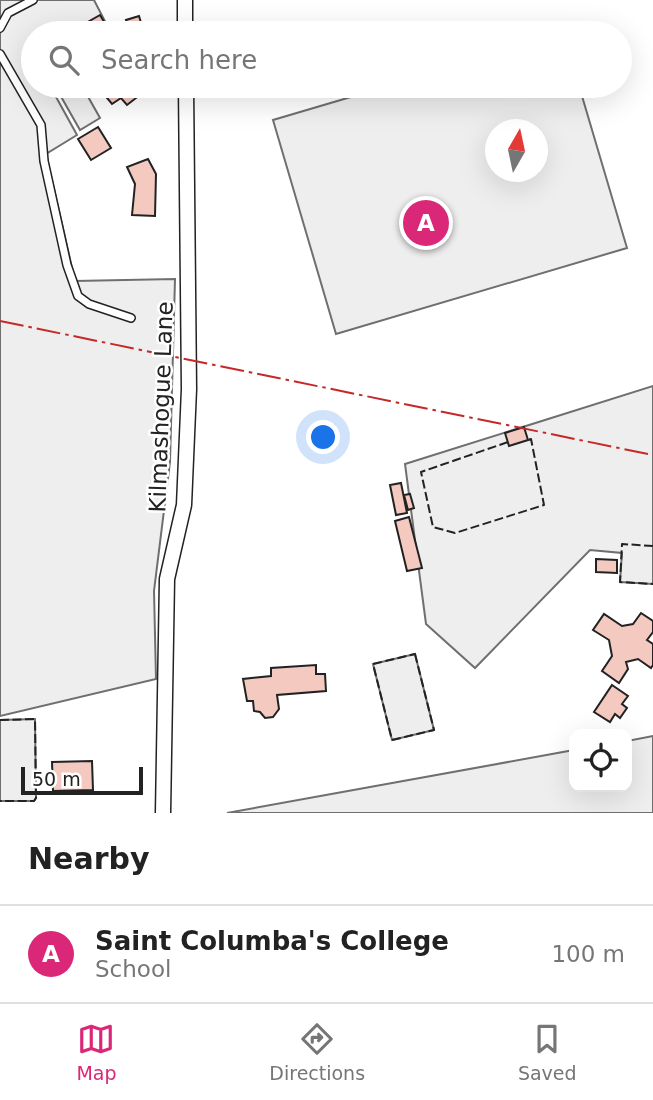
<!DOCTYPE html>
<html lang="en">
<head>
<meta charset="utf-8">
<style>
	:root { --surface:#fff; --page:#f2f2f2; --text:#222; --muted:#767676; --line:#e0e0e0; --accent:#db2777 }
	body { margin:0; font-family:"DejaVu Sans",sans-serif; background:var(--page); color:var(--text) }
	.controls { position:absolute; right:21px; bottom:21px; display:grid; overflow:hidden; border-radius:14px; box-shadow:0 7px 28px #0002 }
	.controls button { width:63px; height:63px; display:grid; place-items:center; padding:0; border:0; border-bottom:2px solid var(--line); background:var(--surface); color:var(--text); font:35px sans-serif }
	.compass { position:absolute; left:485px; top:119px; width:63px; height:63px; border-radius:50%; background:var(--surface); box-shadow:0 7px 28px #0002; rotate:9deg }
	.scale { position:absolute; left:21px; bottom:18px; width:122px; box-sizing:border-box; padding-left:7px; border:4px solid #222; border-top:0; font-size:19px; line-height:24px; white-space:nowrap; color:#222; -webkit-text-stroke:5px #fff; paint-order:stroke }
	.you { position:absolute; left:324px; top:438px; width:24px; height:24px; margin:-18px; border:5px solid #fff; border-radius:50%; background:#1a73e8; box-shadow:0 0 0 10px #1a73e833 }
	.badge { display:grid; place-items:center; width:46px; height:46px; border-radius:50%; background:var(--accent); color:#fff; font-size:23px; font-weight:700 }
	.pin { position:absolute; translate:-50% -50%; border:4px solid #fff; box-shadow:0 2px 7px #0006 }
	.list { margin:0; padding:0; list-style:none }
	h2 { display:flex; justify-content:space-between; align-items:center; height:91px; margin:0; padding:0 28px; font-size:30px }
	h2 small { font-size:23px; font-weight:400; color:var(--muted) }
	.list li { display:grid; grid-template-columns:46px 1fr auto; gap:21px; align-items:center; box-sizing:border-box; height:98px; padding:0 28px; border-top:2px solid var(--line) }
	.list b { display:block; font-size:26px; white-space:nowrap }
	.list p { margin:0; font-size:23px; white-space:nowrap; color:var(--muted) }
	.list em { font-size:23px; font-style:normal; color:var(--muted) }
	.icon { flex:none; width:38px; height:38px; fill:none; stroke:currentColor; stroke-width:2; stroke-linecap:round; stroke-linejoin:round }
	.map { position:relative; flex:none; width:653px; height:813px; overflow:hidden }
	.search { position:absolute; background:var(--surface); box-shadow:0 7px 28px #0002; left:21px; right:21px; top:21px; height:77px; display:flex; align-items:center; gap:18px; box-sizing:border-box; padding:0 24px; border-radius:38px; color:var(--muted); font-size:26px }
	.sheet { height:189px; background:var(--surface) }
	nav { display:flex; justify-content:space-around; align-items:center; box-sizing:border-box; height:98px; border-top:2px solid var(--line); background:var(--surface); font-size:19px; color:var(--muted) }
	nav a { display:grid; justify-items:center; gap:4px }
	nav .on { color:var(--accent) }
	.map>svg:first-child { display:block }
	.green { fill:#eee; stroke:#6f6f6f; stroke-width:2; fill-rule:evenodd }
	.building { fill:#f3c9c0; stroke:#222; stroke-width:2 }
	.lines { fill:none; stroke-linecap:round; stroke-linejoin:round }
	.service-casing { stroke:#222; stroke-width:10 }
	.minor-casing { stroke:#222; stroke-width:17 }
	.service { stroke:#fff; stroke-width:7 }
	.minor { stroke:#fff; stroke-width:14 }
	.fence { stroke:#222; stroke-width:2; stroke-dasharray:9 3.5; stroke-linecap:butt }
	.power { stroke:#c62828; stroke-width:2; stroke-dasharray:24 5 3.5 5; stroke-linecap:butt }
	.labels { text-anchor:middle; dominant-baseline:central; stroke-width:5; stroke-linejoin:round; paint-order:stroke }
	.street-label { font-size:23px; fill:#222; stroke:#fff }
</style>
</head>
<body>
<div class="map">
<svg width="653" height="813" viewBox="0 0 653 813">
	<rect width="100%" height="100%" fill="#fff"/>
	<!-- green -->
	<g class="green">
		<path d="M0,0H94L111,33H33V86H50L77,135L46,154L75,281L175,279L170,462L154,591L156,679L0,716Z"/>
		<path d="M55,86H82L100,118L80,130Z"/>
		<path d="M388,86H579L627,248L336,334L273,120ZM496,130H538V172H496Z"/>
		<path d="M653,386V584L620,582L622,553L590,550L475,668L426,624L405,464Z"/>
		<path d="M415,654L434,730L392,740L373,664Z"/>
		<path d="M35,719L36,798L34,801H0V720Z"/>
		<path d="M653,736V813H227L574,750V787H627V741Z"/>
	</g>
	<!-- building -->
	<g class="building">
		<path d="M100,15L110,32L74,33L72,31Z"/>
		<path d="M139,16L144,33H130L126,20Z"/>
		<path d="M99,86H147L149,88L127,105L121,98L112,104L98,87Z"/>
		<path d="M98,127L111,148L91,160L78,139Z"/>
		<path d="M148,159L156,174L155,216L132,215L135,184L127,167Z"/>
		<path d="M524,427L528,440L509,446L505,433Z"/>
		<path d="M401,483L407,513L396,515L390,485Z"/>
		<path d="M410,494L414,508L408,510L404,495Z"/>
		<path d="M409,517L422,568L407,571L395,521Z"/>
		<path d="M596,559L617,560V573L596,572Z"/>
		<path d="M641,613L653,621V632L647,640L653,644V665L651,668L638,659L626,662L628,669L619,683L602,671L612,656L609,640L593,630L604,614L622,626L633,624Z"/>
		<path d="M316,665V674H325L326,691L277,695L279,709L273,717L265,718L260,712L254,711L253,701H247L243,679L271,676V668Z"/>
		<path d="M612,685L628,696L622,704L627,708L620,718L615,714L610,722L594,712Z"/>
		<path d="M92,761L93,790L53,791L52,762Z"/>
	</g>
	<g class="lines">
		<defs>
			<g id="service">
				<path d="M0,28L8,13L33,0"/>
				<path d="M0,54L41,125L44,161L67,265L78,296L89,304L131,318"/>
			</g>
			<g id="minor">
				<path d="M185,33V0"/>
				<path d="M163,813L167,579L184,505L189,389L186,86"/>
			</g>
		</defs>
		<!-- service casing -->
		<use href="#service" class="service-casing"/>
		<!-- minor casing -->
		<use href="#minor" class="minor-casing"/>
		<!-- service -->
		<use href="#service" class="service"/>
		<!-- minor -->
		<use href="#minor" class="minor"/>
		<!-- fence -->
		<g class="fence">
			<path d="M508,442L421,472L433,527L455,533L544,505L531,439L528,440"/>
			<path d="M653,546L622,544L620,582L653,584"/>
			<path d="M415,654L434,730L392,740L373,664Z"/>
			<path d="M0,720L35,719L36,798L34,801H0"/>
		</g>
		<!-- power -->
		<path class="power" d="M0,321L653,455"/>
	</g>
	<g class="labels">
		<!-- street labels -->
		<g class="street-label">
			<text transform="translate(161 407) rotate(-88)">Kilmashogue Lane</text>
		</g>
	</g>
</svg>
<div class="controls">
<button><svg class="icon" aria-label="locate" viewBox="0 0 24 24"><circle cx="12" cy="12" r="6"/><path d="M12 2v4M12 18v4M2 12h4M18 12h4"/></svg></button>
</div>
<svg class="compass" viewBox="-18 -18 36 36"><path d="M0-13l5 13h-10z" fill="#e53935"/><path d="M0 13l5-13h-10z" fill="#767676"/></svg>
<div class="scale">50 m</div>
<div class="you"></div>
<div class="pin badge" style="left:426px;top:223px">A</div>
<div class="search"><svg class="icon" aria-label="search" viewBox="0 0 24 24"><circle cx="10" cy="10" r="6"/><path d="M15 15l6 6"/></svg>Search here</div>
</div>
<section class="sheet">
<h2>Nearby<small></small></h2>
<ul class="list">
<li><span class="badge">A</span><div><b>Saint Columba's College</b><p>School</p></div><em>100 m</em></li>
</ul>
</section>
<nav>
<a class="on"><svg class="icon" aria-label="map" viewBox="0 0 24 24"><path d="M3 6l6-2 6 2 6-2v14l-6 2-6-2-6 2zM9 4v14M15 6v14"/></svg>Map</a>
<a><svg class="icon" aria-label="directions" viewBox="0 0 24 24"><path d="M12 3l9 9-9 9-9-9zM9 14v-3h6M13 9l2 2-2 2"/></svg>Directions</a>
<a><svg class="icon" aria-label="saved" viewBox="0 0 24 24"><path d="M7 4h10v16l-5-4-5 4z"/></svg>Saved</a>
</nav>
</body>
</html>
